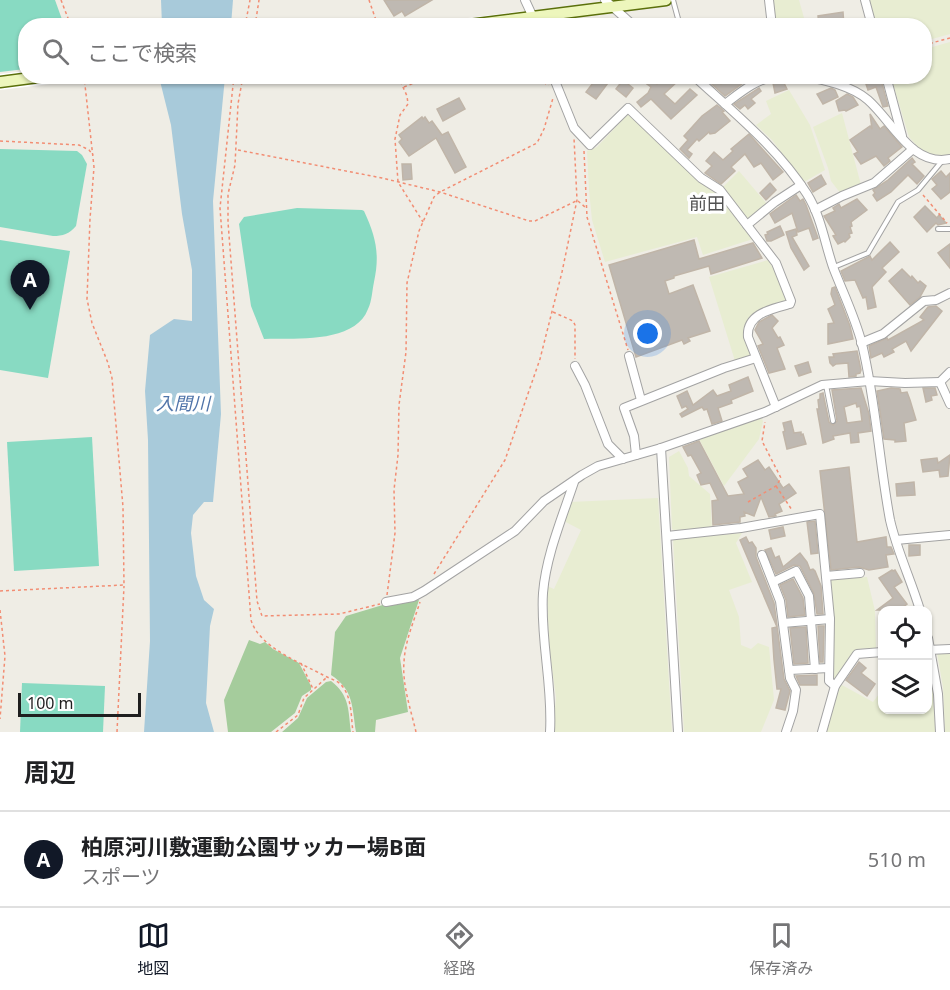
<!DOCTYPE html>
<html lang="ja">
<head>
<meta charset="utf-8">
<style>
	:root { --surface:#fff; --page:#f2f2f2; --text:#202124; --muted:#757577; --line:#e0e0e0; --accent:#111827 }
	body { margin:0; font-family:"Noto Sans","Noto Sans JP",sans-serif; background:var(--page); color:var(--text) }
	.controls { position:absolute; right:18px; bottom:18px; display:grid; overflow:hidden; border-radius:12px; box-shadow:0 2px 4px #0004 }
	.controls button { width:54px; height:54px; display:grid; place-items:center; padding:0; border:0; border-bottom:2px solid var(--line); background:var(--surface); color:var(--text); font:30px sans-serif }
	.scale { position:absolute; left:18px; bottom:15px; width:123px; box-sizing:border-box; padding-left:6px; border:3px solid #1f1f1f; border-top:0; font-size:16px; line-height:21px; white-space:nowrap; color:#1f1f1f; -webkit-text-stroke:4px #fff; paint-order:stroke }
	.you { position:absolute; left:648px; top:334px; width:21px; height:21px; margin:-15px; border:4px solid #fff; border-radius:50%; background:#1a73e8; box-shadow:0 0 0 9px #1a73e833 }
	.badge { display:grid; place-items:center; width:39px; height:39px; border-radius:50%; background:var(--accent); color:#fff; font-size:20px; font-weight:700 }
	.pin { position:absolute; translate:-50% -50px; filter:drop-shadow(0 2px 3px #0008) }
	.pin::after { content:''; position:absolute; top:32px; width:21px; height:18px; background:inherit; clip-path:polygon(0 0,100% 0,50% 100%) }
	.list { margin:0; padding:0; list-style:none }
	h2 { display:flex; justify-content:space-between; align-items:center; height:78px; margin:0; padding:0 24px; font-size:26px }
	h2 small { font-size:20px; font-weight:400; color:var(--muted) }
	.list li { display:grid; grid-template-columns:39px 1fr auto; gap:18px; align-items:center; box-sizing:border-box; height:96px; padding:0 24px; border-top:2px solid var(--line) }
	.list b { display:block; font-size:22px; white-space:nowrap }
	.list p { margin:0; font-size:20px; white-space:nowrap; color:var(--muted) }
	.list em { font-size:20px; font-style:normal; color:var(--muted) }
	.icon { flex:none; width:33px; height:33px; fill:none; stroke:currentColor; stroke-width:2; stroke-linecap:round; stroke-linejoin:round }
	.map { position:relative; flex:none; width:950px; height:732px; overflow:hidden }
	.search { position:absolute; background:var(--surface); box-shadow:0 2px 4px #0004; left:18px; right:18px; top:18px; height:66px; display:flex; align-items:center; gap:15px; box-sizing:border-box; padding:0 21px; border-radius:24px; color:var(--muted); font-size:22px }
	.sheet { height:174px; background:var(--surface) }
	nav { display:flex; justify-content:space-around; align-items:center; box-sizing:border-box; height:84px; border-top:2px solid var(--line); background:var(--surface); font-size:16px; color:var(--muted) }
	nav a { display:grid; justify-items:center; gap:3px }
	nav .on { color:var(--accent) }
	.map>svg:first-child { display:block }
	.farmland { fill:#e8edd2 }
	.forest { fill:#a5cc9c }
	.pitch { fill:#88dac2 }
	.water { fill:#a8cada }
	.pier { fill:#fff }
	.building { fill:#bfb9b2; stroke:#c0b5a8; stroke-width:1.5; fill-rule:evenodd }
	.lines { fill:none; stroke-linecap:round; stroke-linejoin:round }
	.lane-casing { stroke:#a3a3a3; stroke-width:6 }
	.street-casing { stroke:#a3a3a3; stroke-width:10 }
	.secondary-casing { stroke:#5b700b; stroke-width:13 }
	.path { stroke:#f28d73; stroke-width:1.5; stroke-dasharray:3 3; stroke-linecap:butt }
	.lane { stroke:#fff; stroke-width:4 }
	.street { stroke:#fff; stroke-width:8 }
	.secondary { stroke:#edf6bc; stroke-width:10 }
	.labels { text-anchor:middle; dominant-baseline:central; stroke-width:6; stroke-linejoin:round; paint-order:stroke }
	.neighbourhood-label { font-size:18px; fill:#525252; stroke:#fff }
	.water-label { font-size:18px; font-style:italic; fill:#5074a9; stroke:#fff }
</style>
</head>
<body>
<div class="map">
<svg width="950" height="732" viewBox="0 0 950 732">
	<rect width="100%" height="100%" fill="#efede5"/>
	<!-- farmland -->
	<g class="farmland">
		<path d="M774,0H799L806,25H775Z"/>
		<path d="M869,0H950V34L925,41L924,26L876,25Z"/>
		<path d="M950,42V156L930,154L919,148L909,137L891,77L924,76L925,49Z"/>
		<path d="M789,90L810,125L825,170L804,182L772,140L756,125L771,114L766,101Z"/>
		<path d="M842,113L861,185L841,194L831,181L828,168L813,127Z"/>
		<path d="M628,114L690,172L716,191L753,239L703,255L697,237L605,262L592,220L589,190L587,151L597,147Z"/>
		<path d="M739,171L767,204L750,219L746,217L722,188Z"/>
		<path d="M768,260L777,274L787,299L785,302L768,308L751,317L745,324L744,332L750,354L749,357L735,361L709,277Z"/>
		<path d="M760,417L763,421L759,439L724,486L698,437Z"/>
		<path d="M679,451L688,468L689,476L710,494L712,528L674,530L672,529L669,457Z"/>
		<path d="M658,498L672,732H553L556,697L549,647L547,586L554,589L581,530L560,519L570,502Z"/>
		<path d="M742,533L736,543L752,582L729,590L739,617L741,645L751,649L758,643L769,647L774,700L761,732H684L673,539Z"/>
		<path d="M867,577L875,611L876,648L857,649L836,679H833L834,633L830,580Z"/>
		<path d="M937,653H950V732H945L943,687Z"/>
		<path d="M928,658L932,684L936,732H826L840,684L873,702L882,690V710H928Z"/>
	</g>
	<!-- forest -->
	<g class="forest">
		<path d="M419,600L400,658L408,712L376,720L375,732H356C352,707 354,690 331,675L335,632L346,616L386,604Z"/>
		<path d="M249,640L260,644L265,642L273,649L299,663L311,686V690L302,696L295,713L271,732H228L224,700Z"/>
		<path d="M331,681C350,696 348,709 351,732H282L298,718L307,698L326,682Z"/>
	</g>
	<!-- pitch -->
	<g class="pitch">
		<path d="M0,0H55L64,25L26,26L25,69L0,72Z"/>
		<path d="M0,149L77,151L82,155L87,164L76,226C69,234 63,236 53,236L0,227Z"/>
		<path d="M297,208L362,210L364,211C376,237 380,254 374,282C372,291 372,301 368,309C355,344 294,338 264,339L251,306L239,224L244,217Z"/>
		<path d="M0,240L70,251L48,378L0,370Z"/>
		<path d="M92,437L99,566L14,571L7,442Z"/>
		<path d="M22,683L105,686L103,732H20Z"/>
	</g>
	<!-- water -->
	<g class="water">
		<path d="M161,0H233L231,25H162Z"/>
		<path d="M159,77H225L213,201L221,414L213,502H204L193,515L191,533L196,576L204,600L214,609L210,626L206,703L214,732H144L150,641L148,440L145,391L150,335L174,319L192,321V270L182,214L171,125Z"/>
	</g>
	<!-- pier -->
	<g class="pier">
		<path d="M524,11L529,25L404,26Z"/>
		<path d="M25,71L26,76L109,77L0,90V74Z"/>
	</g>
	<!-- building -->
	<g class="building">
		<path d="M384,0H432L405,16L402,11L394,16Z"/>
		<path d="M843,12L844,26H819L818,16Z"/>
		<path d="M585,76H595L599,79L600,77L608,83L596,99L586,92L593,83Z"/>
		<path d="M665,76H676L679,80L664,94L675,104L690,89L697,95L671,119L651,99L641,107L637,102L648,93L651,87L647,84L651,79L657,84Z"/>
		<path d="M703,76H714L721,84L731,76H737L743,83L725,96Z"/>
		<path d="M880,76L888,106L883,107L876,87L868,90L866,84Z"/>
		<path d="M782,79L787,89L775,93L773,83Z"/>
		<path d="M623,80L633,88L626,97L616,89Z"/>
		<path d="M759,88L761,91L751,99L755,103L748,109L745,105L740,109L734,104Z"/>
		<path d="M831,88L835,90L838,97L823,104L817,94Z"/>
		<path d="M847,94L853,97L858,105L846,111L845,110L839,111L836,101Z"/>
		<path d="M459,98L465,109L443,121L437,109Z"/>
		<path d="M717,105L724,111L722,112L730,121L715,133L710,134L709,132L699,141L697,139L687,150L692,154L689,158L680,149L688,140L684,136L702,116Z"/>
		<path d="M870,114L880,129L884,126L902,147L888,158L890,161L884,166L876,156L861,164L854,154L858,152L850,140L870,126L872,129Z"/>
		<path d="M422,117L423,119L425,117L429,123L432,121L442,135L448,132L466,167L455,173L436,138L409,156L399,142L402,139L399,135Z"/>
		<path d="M749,134L783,172L773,180L761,163L754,167L745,154L731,167L735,171L721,184L705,173L712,166L706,161L714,152L723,160L733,151L731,149Z"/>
		<path d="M912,158L915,162L912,164L924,176L917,184L908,175L891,192L877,201L873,195L875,193L873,190L888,180Z"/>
		<path d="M402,164H411L412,179L403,180Z"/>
		<path d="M941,171L946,177L950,173V192L941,199L932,189L937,185L932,179Z"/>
		<path d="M821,175L826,184L813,192L808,183Z"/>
		<path d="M770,183L776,190L766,200L760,193Z"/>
		<path d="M796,195L800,201L803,199L806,205L818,238L813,240L809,228L798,232L792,213L775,223L770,214Z"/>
		<path d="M857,199L867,210L851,222L852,226L850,227L852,233L849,234L850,237L845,242L844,241L838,244L833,236L836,235L824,216L835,211L833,208L839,204L841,208Z"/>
		<path d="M925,206L937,218L939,215L946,223L938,225L936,223L927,232L914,217Z"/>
		<path d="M780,226L784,235L771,241H767L765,235L768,234L767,232Z"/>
		<path d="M796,229L797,235L792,237L809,266L804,270L791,248L786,232Z"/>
		<path d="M694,240L699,259L753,243L762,258L711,274L709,266L674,276V278L665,281L669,294L693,285L710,331L688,338L690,341L684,344L682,340L636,357L609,265Z"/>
		<path d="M890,242L899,252L882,268L886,272L872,287L876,307L868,309L866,297L863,298L855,280L845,281L841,271L870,256L872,260Z"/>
		<path d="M950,244V268L938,253Z"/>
		<path d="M902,269L911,278L912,276L918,283L920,281L926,286L920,297L910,305L889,281Z"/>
		<path d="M835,287L850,326L853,339L828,344V324L834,323L828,309L835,305L831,294L832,288Z"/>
		<path d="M936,306L942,311L911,351L906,341L892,349L894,352L884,357L882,353L871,358L869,346L887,338L888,340L924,320L920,317L928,307Z"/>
		<path d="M772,315L778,321L772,328L778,338L780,337L784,345L777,348L785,369L769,373L758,346L763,344L755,330L759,322Z"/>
		<path d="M857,351L861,370L860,373L856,374V376L849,377L848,363L836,364L833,366L830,363L829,357H834L833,354Z"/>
		<path d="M808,362L811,372L799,376L795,366Z"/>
		<path d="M748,377L753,391L731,400L732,403L718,408L722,421L712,424L707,409L704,410L702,407L682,417L680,414L688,409L686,406L682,408L677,396L687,391L693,405L713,390L717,396L731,391L729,385Z"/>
		<path d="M861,388L869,414L871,431L858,433L859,442L851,443L850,433L833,436L834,439L823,443L817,409H819L818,400L820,399V394L823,393L829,422L833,425L837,421L832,390ZM856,403L857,407L860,406L862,421L847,423L844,407Z"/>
		<path d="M891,388L900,389L901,393L907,392L910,400L916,420L904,423L906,441L895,442V440L884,439L877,391Z"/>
		<path d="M923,388H935L937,395L931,396L932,400L926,402Z"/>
		<path d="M791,421L794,433L801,432V435L803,434L806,444L787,449L783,432L785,431L783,423Z"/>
		<path d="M699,441L728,496L744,494L738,482L748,477L743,469L758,460L765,470L769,467L783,488L789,484L796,493L779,504L782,511L775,514L776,516L769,517L761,497L754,516L744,512L745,516L740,517V522L713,525L712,501L718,500L710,483L701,485L697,475L701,473L691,455L688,456L683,447Z"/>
		<path d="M950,455L948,476L940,477L939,470L923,472L921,460L937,458L938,463Z"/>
		<path d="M849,467L857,542L886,537L887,547H891L894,554L886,555L888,567L869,570L859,567L831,570L820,471Z"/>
		<path d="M914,482L915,495L897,496L896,484Z"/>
		<path d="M815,521L818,553L811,554L807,522Z"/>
		<path d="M783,527L785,536L771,539L769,530Z"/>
		<path d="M746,537L749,543L752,542L756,548V557L774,603L784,679L790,691L785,710L776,708L781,689H777L774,660L772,628L777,627L740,540Z"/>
		<path d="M909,545H920V555L909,556Z"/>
		<path d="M771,548L775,558L779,556L783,567L800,553L807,562L810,570L813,569L815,571L821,586L823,614H817L814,594L800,566L794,565L776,574L765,550Z"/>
		<path d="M892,570L893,571L895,570L902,582L894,587L907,604L899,610H877L893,598L879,578Z"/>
		<path d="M793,579L803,598L805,615L788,617L786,600L780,585Z"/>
		<path d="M818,626H824L823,662H820Z"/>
		<path d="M806,627L808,663L794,664L790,628Z"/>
		<path d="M859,662L866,668L861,673L875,684L867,696L846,680Z"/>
		<path d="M817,675V685H800L796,676Z"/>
	</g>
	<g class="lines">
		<defs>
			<g id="lane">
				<path d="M673,0L680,26"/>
				<path d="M938,229H950"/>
				<path d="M834,267L868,253L898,202L918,190L942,161"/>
				<path d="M826,385L833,421"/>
			</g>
			<g id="street">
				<path d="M525,0L537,26"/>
				<path d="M605,0L634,26"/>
				<path d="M769,0L772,26"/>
				<path d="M865,0L872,26"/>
				<path d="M553,76L574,128L590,145L628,108L701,178L720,190L776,263L791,301L790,304C771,309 746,314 748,337L776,407"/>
				<path d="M694,76C734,113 777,147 807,194C821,216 825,244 833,267C843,293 855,317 862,344C876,402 879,461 890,520C897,551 911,580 920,610"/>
				<path d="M804,76C825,80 852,86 868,100C893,122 912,167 950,159"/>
				<path d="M886,76L902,136"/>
				<path d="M725,104C741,92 755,80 775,76"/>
				<path d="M815,210L842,196L874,183L913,149"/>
				<path d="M747,225L775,202L801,185"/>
				<path d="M861,343L883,334L924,301L936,300L950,293"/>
				<path d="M629,356L641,400"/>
				<path d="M575,366L585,385L608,444L623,459"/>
				<path d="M940,382L950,372"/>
				<path d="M661,448L678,732"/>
				<path d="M636,455L634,436L624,408L724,368L756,358"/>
				<path d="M667,536L741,528L820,514L830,619L829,681L835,686"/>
				<path d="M896,540L950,535"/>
				<path d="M762,555L780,601L790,678L796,690L793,711L786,732"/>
				<path d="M826,576L860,573"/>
				<path d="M773,582L796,571L809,596L815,669"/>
				<path d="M386,602L413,597L424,591L515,531L544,501L582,475L598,466L661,448L765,412L822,385L869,381L905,383L940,382L950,404"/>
				<path d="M783,623L830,619"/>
				<path d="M928,638L938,694L940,732"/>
				<path d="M928,650L950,649"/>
				<path d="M789,670L829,668"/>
				<path d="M550,732C553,685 540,640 543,593C546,556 562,518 574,482"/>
				<path d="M822,732L835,686L857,654L882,652"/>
			</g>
			<g id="secondary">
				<path d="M461,26L666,0"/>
				<path d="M0,82L46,76"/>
			</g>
		</defs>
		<!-- lane casing -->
		<use href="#lane" class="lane-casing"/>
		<!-- street casing -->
		<use href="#street" class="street-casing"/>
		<!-- secondary casing -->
		<use href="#secondary" class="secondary-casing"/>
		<!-- path -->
		<g class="path">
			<path d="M61,0L71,26"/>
			<path d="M369,0L378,26"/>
			<path d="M245,26L250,0"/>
			<path d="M255,26L259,0"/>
			<path d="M417,26L453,21"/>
			<path d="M582,26L587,19"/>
			<path d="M924,45L950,38"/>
			<path d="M234,76L220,208L251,620C259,647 299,662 323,675C330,679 338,680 343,687C352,699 351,718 353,732"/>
			<path d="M243,76L238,104L235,165L228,194V222L257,601L262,616L339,614L380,604"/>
			<path d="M398,76L407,96L408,104L400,115L395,139L398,182L423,222"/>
			<path d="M542,76L546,84L549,85"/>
			<path d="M404,87L431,76"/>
			<path d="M0,141L79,145L89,150L93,155"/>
			<path d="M238,150L382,178L440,192L529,221H535L576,201"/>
			<path d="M584,151L587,217L628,350"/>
			<path d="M923,195L947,223"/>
			<path d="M578,201L585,207"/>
			<path d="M553,312L573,321L575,325V359"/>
			<path d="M776,486L792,510"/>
			<path d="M748,502L776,486L781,478L762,441L765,422"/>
			<path d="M434,574L505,460L540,359L562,272L577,200L574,138"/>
			<path d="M0,591L124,585L123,507L112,378L108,363L92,323L87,299L90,219L94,167L84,76"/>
			<path d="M387,595L395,533L394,490L398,455L399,405L406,352L407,283L419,231L434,197L440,192L537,143L544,129L553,98"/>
			<path d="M0,610L5,656L0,719"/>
			<path d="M301,663L313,689"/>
			<path d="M117,732L124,586"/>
			<path d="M276,732L298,715L304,698L326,678"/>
			<path d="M416,732C411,710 402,685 404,662C405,641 414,621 420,602"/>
		</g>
		<!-- lane -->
		<use href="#lane" class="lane"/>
		<!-- street -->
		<use href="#street" class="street"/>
		<!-- secondary -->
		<use href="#secondary" class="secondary"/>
	</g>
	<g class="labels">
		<!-- neighbourhood labels -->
		<g class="neighbourhood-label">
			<text x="707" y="203">前田</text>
		</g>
		<!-- water labels -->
		<g class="water-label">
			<text x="183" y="403">入間川</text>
		</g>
	</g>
</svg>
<div class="controls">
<button><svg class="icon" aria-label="locate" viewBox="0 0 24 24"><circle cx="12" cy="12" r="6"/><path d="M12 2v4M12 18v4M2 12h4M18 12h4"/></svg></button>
<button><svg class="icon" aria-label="layers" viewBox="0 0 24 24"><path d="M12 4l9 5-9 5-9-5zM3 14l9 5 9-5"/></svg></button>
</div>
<div class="scale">100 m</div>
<div class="you"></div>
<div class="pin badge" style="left:30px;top:310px">A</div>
<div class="search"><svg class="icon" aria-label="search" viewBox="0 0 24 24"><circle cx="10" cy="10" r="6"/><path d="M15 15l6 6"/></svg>ここで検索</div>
</div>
<section class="sheet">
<h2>周辺<small></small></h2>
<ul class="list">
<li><span class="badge">A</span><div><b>柏原河川敷運動公園サッカー場B面</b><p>スポーツ</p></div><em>510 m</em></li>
</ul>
</section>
<nav>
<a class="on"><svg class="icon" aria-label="map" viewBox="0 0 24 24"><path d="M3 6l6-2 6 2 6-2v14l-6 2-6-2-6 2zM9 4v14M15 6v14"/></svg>地図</a>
<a><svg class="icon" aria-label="directions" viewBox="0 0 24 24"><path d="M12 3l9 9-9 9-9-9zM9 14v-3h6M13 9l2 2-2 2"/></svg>経路</a>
<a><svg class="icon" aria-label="saved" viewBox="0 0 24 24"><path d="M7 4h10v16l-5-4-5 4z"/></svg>保存済み</a>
</nav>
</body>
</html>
